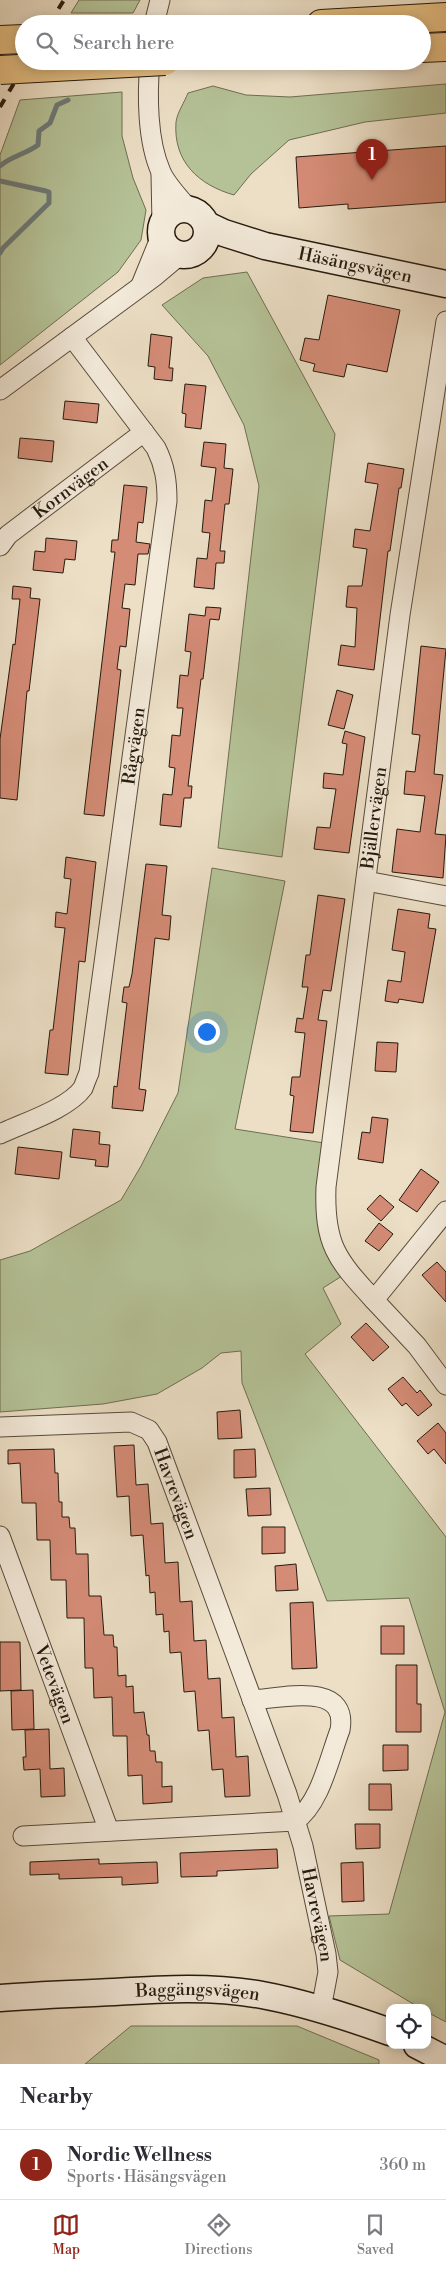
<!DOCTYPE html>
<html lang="en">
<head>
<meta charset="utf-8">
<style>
	:root { --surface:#fff; --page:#f2f2f3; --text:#2b2b33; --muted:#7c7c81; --line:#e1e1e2; --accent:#8f2418 }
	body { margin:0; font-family:"Libre Bodoni",serif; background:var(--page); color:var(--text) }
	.controls { position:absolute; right:15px; bottom:15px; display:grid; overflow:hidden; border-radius:10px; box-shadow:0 2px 12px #0003 }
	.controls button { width:45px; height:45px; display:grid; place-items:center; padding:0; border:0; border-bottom:1px solid var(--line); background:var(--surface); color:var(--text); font:25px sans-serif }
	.you { position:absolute; left:206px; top:1031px; width:18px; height:18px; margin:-12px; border:4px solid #fff; border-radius:50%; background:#1a73e8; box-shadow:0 0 0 8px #1a73e833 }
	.badge { display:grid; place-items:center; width:32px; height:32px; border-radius:50%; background:var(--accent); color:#fff; font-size:16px; font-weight:700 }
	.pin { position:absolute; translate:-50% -41px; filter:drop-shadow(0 1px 2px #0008) }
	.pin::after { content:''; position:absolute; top:26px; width:18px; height:15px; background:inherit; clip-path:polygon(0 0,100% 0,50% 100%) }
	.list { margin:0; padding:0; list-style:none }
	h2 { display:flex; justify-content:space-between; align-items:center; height:65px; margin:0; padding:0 20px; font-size:21px }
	h2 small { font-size:16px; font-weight:400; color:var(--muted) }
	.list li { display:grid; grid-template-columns:32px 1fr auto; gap:15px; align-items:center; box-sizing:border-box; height:70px; padding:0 20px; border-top:1px solid var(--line) }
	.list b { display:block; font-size:19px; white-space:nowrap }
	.list p { margin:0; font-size:16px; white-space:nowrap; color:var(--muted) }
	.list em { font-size:16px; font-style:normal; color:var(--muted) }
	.icon { flex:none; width:28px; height:28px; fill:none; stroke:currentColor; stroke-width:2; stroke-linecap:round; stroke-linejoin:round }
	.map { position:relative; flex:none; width:446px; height:2064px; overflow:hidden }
	.search { position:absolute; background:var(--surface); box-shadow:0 2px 12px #0003; left:15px; right:15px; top:15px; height:55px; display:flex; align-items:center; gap:12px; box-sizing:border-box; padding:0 18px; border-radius:28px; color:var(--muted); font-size:19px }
	.sheet { height:135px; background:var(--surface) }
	nav { display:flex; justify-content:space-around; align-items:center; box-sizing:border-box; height:70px; border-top:1px solid var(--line); background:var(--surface); font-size:14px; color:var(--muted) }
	nav a { display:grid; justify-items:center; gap:2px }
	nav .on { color:var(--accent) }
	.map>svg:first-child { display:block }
	.green { fill:#b5c297; stroke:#6e6e52 }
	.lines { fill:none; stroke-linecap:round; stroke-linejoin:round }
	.stream { stroke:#6d7a78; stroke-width:5 }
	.building { fill:#d58c77; stroke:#261a0d }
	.street-casing { stroke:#584b3b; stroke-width:21 }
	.secondary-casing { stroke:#261a0d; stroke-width:29 }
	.highway-casing { stroke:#261a0d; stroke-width:30 }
	.street { stroke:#f3eada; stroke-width:19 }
	.secondary { stroke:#f3eada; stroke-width:26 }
	.highway { stroke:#e6c083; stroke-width:28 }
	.rail { stroke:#261a0d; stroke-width:4; stroke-dasharray:9 9; stroke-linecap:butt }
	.highway-bridge-casing { stroke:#261a0d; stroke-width:30; stroke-linecap:butt }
	.highway-bridge { stroke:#e6c083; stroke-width:28 }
	.labels { text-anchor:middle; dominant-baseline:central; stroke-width:4; stroke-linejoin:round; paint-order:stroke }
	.street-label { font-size:18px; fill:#261a0d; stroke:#f3eada }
</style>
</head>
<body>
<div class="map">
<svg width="446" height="2064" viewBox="0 0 446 2064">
	<rect width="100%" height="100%" fill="#ecdfc6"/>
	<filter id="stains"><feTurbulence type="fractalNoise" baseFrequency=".004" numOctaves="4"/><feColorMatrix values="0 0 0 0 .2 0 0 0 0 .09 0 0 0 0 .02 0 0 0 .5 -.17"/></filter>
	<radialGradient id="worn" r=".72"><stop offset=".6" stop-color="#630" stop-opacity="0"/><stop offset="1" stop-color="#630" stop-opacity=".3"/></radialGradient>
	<!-- green -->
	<g class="green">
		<path d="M79,0H140L133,13H71Z"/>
		<path d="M446,84V113L365,122L289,140L251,174L234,195C199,185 173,162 176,122C177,113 185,101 188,93L213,86L246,95L290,97Z"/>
		<path d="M122,92V136L133,178L146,210L141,240L118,272L0,365V155L20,100Z"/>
		<path d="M247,272L335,434L282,857L218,848L259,486L244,425L208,356L162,305L203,278Z"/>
		<path d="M212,868L285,881L235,1129L324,1143L319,1231L342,1276L323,1288L341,1324L305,1354L446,1537V2022L427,2012V2008H420L340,1960L329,1916L389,1914L445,1712L409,1598L327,1601L242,1383L241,1351L221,1353L202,1368L157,1394L103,1404L0,1412V1260L30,1251L121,1200L141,1166L178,1093Z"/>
		<path d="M131,2026H297L379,2060V2064H85Z"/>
	</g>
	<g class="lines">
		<!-- stream -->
		<g class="stream">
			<path d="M0,166C11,156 26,154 38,145L39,131L50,123L57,105L68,100"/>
			<path d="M0,181L46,191L49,192V203L3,248L0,253"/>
		</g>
	</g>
	<!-- building -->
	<g class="building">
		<path d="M446,146V202L348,209V204L299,208L296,157Z"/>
		<path d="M328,295L400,310L387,372L347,364L344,377L313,371L315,364L300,360L305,338L319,340Z"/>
		<path d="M151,334L172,337L169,368H173L172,381L154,379L155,367L148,366Z"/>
		<path d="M185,384L206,386L201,429L185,427L186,414L182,413Z"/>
		<path d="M65,401L99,404L97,423L63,419Z"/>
		<path d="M20,438L54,441L52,462L18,458Z"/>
		<path d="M204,442L226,444L224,468L233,469L229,504H225L220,551H225L224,563H216L214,589L194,587L197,558L207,559L210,533L202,532L205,500L212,501L216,468L201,466Z"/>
		<path d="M368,463L404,469L401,488H399L390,551H388L374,670L338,665L341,645L355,647L357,608L346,607L348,586H362L367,549L353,547L355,529L370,531L378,484L365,482Z"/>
		<path d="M124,485L147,487L143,523L138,522L136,542L150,544L148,554H138L135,585L125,584L122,608L130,609L126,647L120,646L117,669L121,670L104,816L84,814L115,552H111L112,540H118Z"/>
		<path d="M46,538L77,541L75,560L65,559L63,573L33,570L35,551L45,552Z"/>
		<path d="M13,586L31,588L30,598L40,599L29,691H27L17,800L0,798V739L13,644L15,645L20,599H12Z"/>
		<path d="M206,607L221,608L219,620L210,619L203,679H201L188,786H192L191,798H184L181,827L160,825L163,794L172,795L175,768L169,767L172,735L180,736L183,708H177L180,675L188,676L191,652L185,651L189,614L205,616Z"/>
		<path d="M421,646L446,649L434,774L443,775L435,834L446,835L443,878L392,872L397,829L420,832L425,796L404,794L406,771L415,772L420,735L412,734Z"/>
		<path d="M337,690L353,695L344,729L328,725Z"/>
		<path d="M345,731L365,737L349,853L314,849L317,827L330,828L336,789L323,788L324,773L343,775L347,744L342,743Z"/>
		<path d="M66,857L96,862L85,962L79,961L68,1075L45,1073L50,1030H53L65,928L55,927L56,912L67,914L71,879L64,878Z"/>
		<path d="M146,864L167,866L162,915L171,916L169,940L155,938L139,1089L146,1090L143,1111L112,1108L114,1086L117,1087L127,1003L122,1002L124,987H129L132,974Z"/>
		<path d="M318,895L345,899L331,991L323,990L318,1020L327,1021L313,1133L290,1131L294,1096L290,1095L292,1077H300L305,1033L295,1032L297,1018L303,1019L308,987H302L306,955H310Z"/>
		<path d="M398,909L430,914L428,928L436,929L423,1003L399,999L398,1003L385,1001L388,980L401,982L405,952L392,950Z"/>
		<path d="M377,1042L398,1043L396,1072L375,1071Z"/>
		<path d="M372,1117L388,1119L383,1163L358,1159L362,1132L370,1133Z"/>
		<path d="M73,1129L100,1132L99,1144L110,1145L108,1167L95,1166L96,1160L70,1157Z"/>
		<path d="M18,1147L62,1152L59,1179L15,1174Z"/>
		<path d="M421,1169L439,1182L417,1212L399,1200Z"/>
		<path d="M380,1195L394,1207L381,1221L367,1209Z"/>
		<path d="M379,1223L393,1234L379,1251L365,1241Z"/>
		<path d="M437,1262L446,1272V1302L422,1275Z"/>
		<path d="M366,1323L389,1347L373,1361L351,1337Z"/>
		<path d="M403,1377L417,1393L420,1390L432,1405L418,1416L406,1403L402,1406L388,1389Z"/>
		<path d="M240,1410L242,1438L218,1439L217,1412Z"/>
		<path d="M438,1423L446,1433V1464L434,1449L428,1454L417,1441Z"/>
		<path d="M134,1445L136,1485L148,1484L151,1524L163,1523L165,1563L178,1562L180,1602L192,1601L194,1641L206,1640L208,1679L220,1678L222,1718L234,1717L236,1757L248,1756L250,1796L225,1797L223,1769L212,1770L209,1730L198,1731L195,1691L184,1692L181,1652L170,1653L169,1631L164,1632L163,1614L156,1615L155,1592L150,1593L149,1575L146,1576L143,1535L131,1536L129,1496L117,1497L114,1446Z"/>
		<path d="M54,1449L55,1473H58L59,1502H62V1517H69L70,1528H75L76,1554H88L89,1596H101L104,1635H113L114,1647H117L118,1676L126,1675V1687L133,1686L134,1713L144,1712L147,1735H149L150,1751H155L156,1762H162V1787L172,1786V1802L143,1804L142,1775L128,1776L127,1736H113L112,1697L94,1698L93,1668H85L84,1618H67L66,1580H51L50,1540H37L36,1503H22L20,1463L8,1464V1450Z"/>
		<path d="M255,1449L256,1477L234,1478V1450Z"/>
		<path d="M270,1488L271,1515L248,1516L246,1489Z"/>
		<path d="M262,1527H285V1553L262,1554Z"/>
		<path d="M296,1564L298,1590L276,1591L275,1566Z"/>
		<path d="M313,1602L317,1668L292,1669L290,1603Z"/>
		<rect x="381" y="1626" width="23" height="28"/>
		<path d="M0,1642H20L21,1690L0,1691Z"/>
		<path d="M396,1665H417V1704H421V1732H396Z"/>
		<path d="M33,1690L34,1729L12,1730L11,1691Z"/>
		<path d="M49,1729L50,1769L64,1768L65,1796L41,1797L40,1769L24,1770L23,1757H26L25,1730Z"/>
		<path d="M383,1745H408V1770L383,1771Z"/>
		<path d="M369,1784H391L392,1810H369Z"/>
		<path d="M355,1824H380V1848L356,1849Z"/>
		<path d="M277,1849L278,1868L217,1871V1876L181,1877L180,1853Z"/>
		<path d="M99,1859V1864L157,1862L158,1883L122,1885V1877L59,1879V1874L30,1875V1862Z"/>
		<path d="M363,1862L364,1901L342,1902L341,1863Z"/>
	</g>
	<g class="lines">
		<defs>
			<g id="street">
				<path d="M154,24L160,0"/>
				<path d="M150,61C147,94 147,141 161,172C166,184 180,199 189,209"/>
				<path d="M161,174L162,224"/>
				<path d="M141,285L161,236"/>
				<path d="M0,390L155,276L180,255"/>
				<path id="s1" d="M0,546L8,535L144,432"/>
				<path d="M366,881L446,896"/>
				<path id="s2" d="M0,1134C23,1123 68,1109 83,1088C85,1083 87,1077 89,1073L167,501C167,481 165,466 156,448L72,337"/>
				<path d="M446,1211L374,1300L417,1346L446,1385"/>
				<path id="s3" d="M374,1300C336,1259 324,1244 326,1187L400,615L446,321"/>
				<path id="s4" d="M0,1427L131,1422L149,1430L157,1442L287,1794L303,1846L326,1954L328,1972L321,2009"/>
				<path id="s5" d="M0,1536L109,1831"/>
				<path d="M23,1836L295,1821C320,1804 329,1759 340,1730C349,1681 281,1698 252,1700"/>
			</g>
			<g id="secondary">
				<circle cx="184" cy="232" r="23"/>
				<path id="s6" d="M207,225L224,233L265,246L446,284"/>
				<path id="s7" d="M0,1998C38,1995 76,1994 114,1992C163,1989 213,1986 262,1995C306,2003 348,2017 390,2032"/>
				<path d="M417,2045L446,2060"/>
			</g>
			<g id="highway">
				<path d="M321,24L446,17"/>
				<path d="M0,40L24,39"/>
				<path d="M422,48L446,47"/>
			</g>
		</defs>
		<!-- street casing -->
		<use href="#street" class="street-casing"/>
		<!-- secondary casing -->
		<use href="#secondary" class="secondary-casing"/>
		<!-- highway casing -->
		<use href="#highway" class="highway-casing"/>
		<!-- street -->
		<use href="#street" class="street"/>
		<!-- secondary -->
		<use href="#secondary" class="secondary"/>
		<!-- highway -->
		<use href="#highway" class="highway"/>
		<!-- rail -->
		<g class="rail">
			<path d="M49,24L64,0"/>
			<path d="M0,107L27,61"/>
		</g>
		<defs>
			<path id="highway-bridge" d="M0,70L165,61"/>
		</defs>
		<!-- highway-bridge casing -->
		<use href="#highway-bridge" class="highway-bridge-casing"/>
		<!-- highway-bridge -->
		<use href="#highway-bridge" class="highway-bridge"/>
	</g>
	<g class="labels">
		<!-- street labels -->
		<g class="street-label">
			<text stroke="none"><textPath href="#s6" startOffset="154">Häsängsvägen</textPath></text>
			<text stroke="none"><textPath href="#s1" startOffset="92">Kornvägen</textPath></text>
			<text stroke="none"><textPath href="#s2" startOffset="442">Rågvägen</textPath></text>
			<text stroke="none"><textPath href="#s3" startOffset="500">Bjällervägen</textPath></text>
			<text stroke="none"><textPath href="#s4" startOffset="220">Havrevägen</textPath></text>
			<text stroke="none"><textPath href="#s5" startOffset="158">Vetevägen</textPath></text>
			<text stroke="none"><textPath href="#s4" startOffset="665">Havrevägen</textPath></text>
			<text stroke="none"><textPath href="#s7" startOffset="198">Baggängsvägen</textPath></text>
		</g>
	</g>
	<rect width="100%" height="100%" filter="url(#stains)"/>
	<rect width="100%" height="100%" fill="url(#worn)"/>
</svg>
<div class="controls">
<button><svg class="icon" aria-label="locate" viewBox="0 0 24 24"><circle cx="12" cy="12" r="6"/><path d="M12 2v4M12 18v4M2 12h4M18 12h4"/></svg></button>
</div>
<div class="you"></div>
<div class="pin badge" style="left:372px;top:180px">1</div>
<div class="search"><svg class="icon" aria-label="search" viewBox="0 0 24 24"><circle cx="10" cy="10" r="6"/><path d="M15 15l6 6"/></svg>Search here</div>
</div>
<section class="sheet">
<h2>Nearby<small></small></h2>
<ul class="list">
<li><span class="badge">1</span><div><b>Nordic Wellness</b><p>Sports · Häsängsvägen</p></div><em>360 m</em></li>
</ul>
</section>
<nav>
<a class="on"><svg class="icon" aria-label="map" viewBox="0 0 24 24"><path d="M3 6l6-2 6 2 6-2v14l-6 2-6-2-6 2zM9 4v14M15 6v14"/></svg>Map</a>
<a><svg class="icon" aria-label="directions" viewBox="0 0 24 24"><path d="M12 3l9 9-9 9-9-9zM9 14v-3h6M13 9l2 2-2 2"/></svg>Directions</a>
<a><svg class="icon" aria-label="saved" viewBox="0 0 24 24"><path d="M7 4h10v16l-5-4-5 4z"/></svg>Saved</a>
</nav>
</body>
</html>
